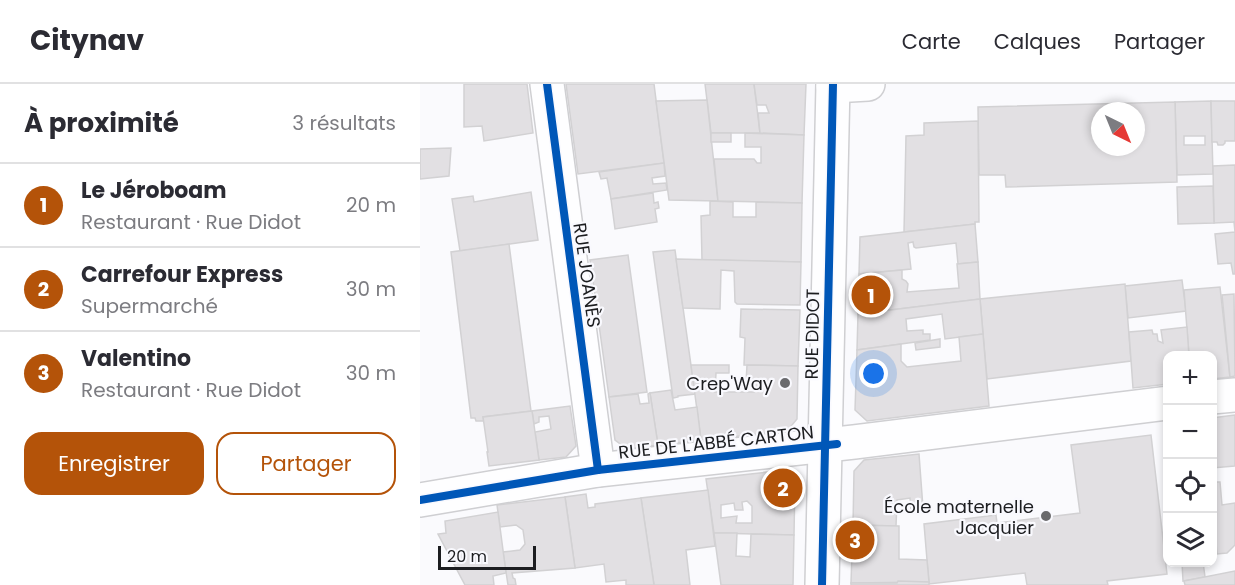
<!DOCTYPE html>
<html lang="fr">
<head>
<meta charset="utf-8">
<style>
	:root { --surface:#fff; --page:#f7f7f7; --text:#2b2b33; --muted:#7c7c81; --line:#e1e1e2; --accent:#b45309 }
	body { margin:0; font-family:Poppins,sans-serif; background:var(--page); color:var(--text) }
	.controls { position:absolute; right:18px; bottom:18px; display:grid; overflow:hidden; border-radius:12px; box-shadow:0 3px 9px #0003 }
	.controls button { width:54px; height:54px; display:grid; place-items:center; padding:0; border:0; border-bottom:2px solid var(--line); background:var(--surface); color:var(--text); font:30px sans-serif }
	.compass { position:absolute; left:671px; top:18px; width:54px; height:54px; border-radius:50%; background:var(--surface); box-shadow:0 3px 9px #0003; rotate:137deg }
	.scale { position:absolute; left:18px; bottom:15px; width:98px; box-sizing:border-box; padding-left:6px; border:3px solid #1c1d20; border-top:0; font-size:16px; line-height:21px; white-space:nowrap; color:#1c1d20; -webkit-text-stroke:4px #f9f9fe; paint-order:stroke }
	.you { position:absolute; left:454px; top:290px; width:21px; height:21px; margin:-15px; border:4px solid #fff; border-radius:50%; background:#1a73e8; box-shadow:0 0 0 9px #1a73e833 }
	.badge { display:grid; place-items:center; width:39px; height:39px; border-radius:50%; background:var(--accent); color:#fff; font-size:20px; font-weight:700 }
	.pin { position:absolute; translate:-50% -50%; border:3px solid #fff; box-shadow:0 2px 6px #0006 }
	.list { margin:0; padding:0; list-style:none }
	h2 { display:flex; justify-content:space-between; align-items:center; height:78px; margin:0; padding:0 24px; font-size:26px }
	h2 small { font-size:20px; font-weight:400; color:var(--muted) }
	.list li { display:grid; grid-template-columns:39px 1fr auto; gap:18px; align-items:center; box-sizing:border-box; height:84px; padding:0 24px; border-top:2px solid var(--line) }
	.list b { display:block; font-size:22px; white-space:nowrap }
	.list p { margin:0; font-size:20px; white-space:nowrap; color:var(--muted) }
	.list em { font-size:20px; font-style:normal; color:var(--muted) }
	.actions { display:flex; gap:12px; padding:18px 24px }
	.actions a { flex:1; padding:14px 0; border:2px solid var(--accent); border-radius:18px; text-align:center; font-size:21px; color:var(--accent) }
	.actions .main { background:var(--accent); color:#fff }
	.icon { flex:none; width:33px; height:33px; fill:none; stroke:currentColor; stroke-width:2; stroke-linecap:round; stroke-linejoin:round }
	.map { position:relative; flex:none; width:815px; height:501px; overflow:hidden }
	header { display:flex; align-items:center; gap:36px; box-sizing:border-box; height:84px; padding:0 30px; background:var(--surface); border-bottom:2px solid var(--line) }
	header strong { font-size:28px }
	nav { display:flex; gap:33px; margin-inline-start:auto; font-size:21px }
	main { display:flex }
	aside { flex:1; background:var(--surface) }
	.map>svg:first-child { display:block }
	.building { fill:#e2e0e3; stroke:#d2d1d3; stroke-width:1.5; fill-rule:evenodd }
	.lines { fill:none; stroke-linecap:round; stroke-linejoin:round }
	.minor-casing { stroke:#cfcfd2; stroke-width:36 }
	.minor { stroke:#fefeff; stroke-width:33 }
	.cycleway-casing { stroke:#f9f9fe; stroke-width:11 }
	.cycleway { stroke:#0057b8; stroke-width:8 }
	.poi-dot { fill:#6a6a6d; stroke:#f9f9fe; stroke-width:2 }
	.labels { text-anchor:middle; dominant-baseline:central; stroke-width:4.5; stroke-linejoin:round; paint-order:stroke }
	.street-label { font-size:18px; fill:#1c1d20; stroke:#f9f9fe }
	.poi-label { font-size:18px; fill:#1c1d20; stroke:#f9f9fe; text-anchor:end }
</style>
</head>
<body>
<header>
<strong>Citynav</strong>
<nav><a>Carte</a><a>Calques</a><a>Partager</a></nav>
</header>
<main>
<aside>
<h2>À proximité<small>3 résultats</small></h2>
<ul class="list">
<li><span class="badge">1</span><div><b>Le Jéroboam</b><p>Restaurant · Rue Didot</p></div><em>20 m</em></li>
<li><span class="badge">2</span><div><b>Carrefour Express</b><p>Supermarché</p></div><em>30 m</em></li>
<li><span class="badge">3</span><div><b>Valentino</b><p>Restaurant · Rue Didot</p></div><em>30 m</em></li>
</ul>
<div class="actions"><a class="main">Enregistrer</a><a>Partager</a></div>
</aside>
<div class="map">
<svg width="815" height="501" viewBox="0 0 815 501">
	<rect width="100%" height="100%" fill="#fafafd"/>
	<!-- building -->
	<g class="building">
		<path d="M44,0H107L113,49L64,57L62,42L44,43Z"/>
		<path d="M146,0H234L244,79L158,90Z"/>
		<path d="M285,0H334L340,49H291Z"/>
		<path d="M334,0H386L384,51L340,49L338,29H349L346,21H337Z"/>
		<path d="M287,16L298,117L249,116L236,17Z"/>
		<path d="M791,17L793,90L757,91L755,18ZM764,52H785V61H764Z"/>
		<path d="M791,17H815V57H805V59L803,61H798L797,58H792Z"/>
		<path d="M755,18L757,98L586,103L585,91H559L558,23ZM680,27H716V63H680Z"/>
		<path d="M558,37L559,138H555V140L484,148L486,52L504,51V39Z"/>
		<rect x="291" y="49" width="20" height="9"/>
		<path d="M325,49L384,51L382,119L298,117L294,75H334L337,79H341V63H325Z"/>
		<path d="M31,64L29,92L0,95V65Z"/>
		<path d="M244,79L245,92L232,94L233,100L246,99L247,106L191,115L187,94L181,95L179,88Z"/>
		<path d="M815,81V138L794,139L793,82Z"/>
		<path d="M793,102L794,139L758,140L757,103Z"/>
		<path d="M111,108L118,156L40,167L32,115L53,112L54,118Z"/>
		<path d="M233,109L234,119L238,118L239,124L235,125L237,138L195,145L191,115Z"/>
		<path d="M290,117L313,118V133H336V118L382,119L381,178L282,176L281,132L290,131Z"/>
		<path d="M814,138H815V190H813L811,179L798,180L795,150L815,148Z"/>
		<path d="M555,140L558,178L538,180L536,159L496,164L494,163L493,158L488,159L491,185L439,190L440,153Z"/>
		<path d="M89,160L111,327L63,333L64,337H56L55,334H51L31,168Z"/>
		<path d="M255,166L275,310L258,312V313L253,314L233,168Z"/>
		<path d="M208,171L227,308L189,313L170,176Z"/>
		<path d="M256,175L381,178L380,221L317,220L315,218L314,187L301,186L300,225L263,224Z"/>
		<path d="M558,178L560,215L438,230L439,190L482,186V195L486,197L488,200L487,208L539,204L537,180Z"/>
		<path d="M762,196L766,227L708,234L705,202Z"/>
		<path d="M705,200L711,277L567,295L560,215Z"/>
		<path d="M800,203L810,293L792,295V272H769L764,206Z"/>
		<path d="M814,210L815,292L810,293L802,211Z"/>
		<path d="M560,215L563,250L525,255L522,230L486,235L487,247L503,246V250H510V256L437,266L438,230Z"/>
		<path d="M321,225L380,226L378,282L324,281L325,254L320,253Z"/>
		<path d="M767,243L769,272H748V300L713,304L709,248L732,246L733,250H737L738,257L743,259L741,246Z"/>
		<path d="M563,250L569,322L447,337L435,326L437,266L481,260V277L487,283L541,277L539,253Z"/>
		<path d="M520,255V263L496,266L495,259Z"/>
		<path d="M271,281H309V289H296L295,308H334V299H326L327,281L378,282L377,335L367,347L281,356Z"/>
		<path d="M251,306L255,326L277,323L281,356L238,361L230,309Z"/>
		<path d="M230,309L238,361L207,365L195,356L189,313L218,310L220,320L229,319L228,310Z"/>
		<path d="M150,322L156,362L146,373L119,376L115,348L131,345L129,332L119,333V338L114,340L112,327Z"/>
		<path d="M112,327L119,376L69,382L67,368H68L63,333Z"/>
		<path d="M815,331V382L792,384V334Z"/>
		<path d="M731,351L747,490L687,497L688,501H607L605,489L509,500L504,440L576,431L577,439L660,429L651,361Z"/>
		<path d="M499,370L503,424L491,425L490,414L477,416L476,442L433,441L434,387L444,376Z"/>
		<path d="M365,386L375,396L374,451L294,449L286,395ZM327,417L332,422V439H316L317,432L301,434V421L314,419L315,426H323L322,418Z"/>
		<path d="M792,398H800L802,421L815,419V461L807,469L797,470L792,415Z"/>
		<path d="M288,406L295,462L266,466L270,501H234L221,414Z"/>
		<path d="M166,410L168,424L175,423V420L221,414L234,501H206V496L186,498L184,480L155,484L145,413Z"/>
		<path d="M145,413L155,484L92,489L93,494L95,495L96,501H88L83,468L100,466L105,460L103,446L96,441L80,443L77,421Z"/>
		<path d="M78,428L86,489L73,492L74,501H45L18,450L26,449L25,437Z"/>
		<path d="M433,441L479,442V475L507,476L509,498L431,499Z"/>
		<path d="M294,449H317L316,472L330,473L331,450L374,451L373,501H301Z"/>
		<path d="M762,478H783L785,493L763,497Z"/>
		<path d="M815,487V501H765L764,497Z"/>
		<path d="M478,497L509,498V501H431V499H477Z"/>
	</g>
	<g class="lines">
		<defs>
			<g id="minor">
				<path d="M127,0L178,386"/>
				<path d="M413,2L448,0"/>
				<path d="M792,313L815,311"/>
				<path d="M0,416L178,386L434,358L748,319"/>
				<path d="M402,501L413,0"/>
			</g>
		</defs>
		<!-- minor casing -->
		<use href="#minor" class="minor-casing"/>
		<!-- minor -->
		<use href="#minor" class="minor"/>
		<defs>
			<g id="cycleway">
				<path d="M127,0L178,386"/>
				<path d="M0,416L178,386L417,360"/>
				<path d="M402,501L413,0"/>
			</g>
		</defs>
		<!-- cycleway casing -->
		<use href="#cycleway" class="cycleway-casing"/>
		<!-- cycleway -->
		<use href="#cycleway" class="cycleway"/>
	</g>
	<!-- markers -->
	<g class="poi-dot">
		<circle cx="365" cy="299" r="6"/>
		<circle cx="626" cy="432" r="6"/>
	</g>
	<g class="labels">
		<!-- street labels -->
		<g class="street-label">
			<text transform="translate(167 191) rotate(82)">RUE JOANÈS</text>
			<text transform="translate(392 250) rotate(-89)">RUE DIDOT</text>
			<text transform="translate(296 358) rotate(-6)">RUE DE L'ABBÉ CARTON</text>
		</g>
		<!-- poi labels -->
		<g class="poi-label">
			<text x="353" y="299">Crep'Way</text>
			<text x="614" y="422">École maternelle<tspan x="614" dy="21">Jacquier</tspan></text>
		</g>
	</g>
</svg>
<div class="controls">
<button>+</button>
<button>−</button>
<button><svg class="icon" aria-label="locate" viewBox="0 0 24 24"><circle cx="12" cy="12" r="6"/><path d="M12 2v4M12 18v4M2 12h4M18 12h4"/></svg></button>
<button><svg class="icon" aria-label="layers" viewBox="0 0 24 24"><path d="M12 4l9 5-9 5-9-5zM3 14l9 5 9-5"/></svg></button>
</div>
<svg class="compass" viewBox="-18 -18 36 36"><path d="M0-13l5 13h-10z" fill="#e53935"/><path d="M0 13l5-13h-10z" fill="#7c7c81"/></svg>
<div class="scale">20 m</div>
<div class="you"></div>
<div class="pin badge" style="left:451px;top:211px">1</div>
<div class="pin badge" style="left:363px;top:404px">2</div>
<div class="pin badge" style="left:435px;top:456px">3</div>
</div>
</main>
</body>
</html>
